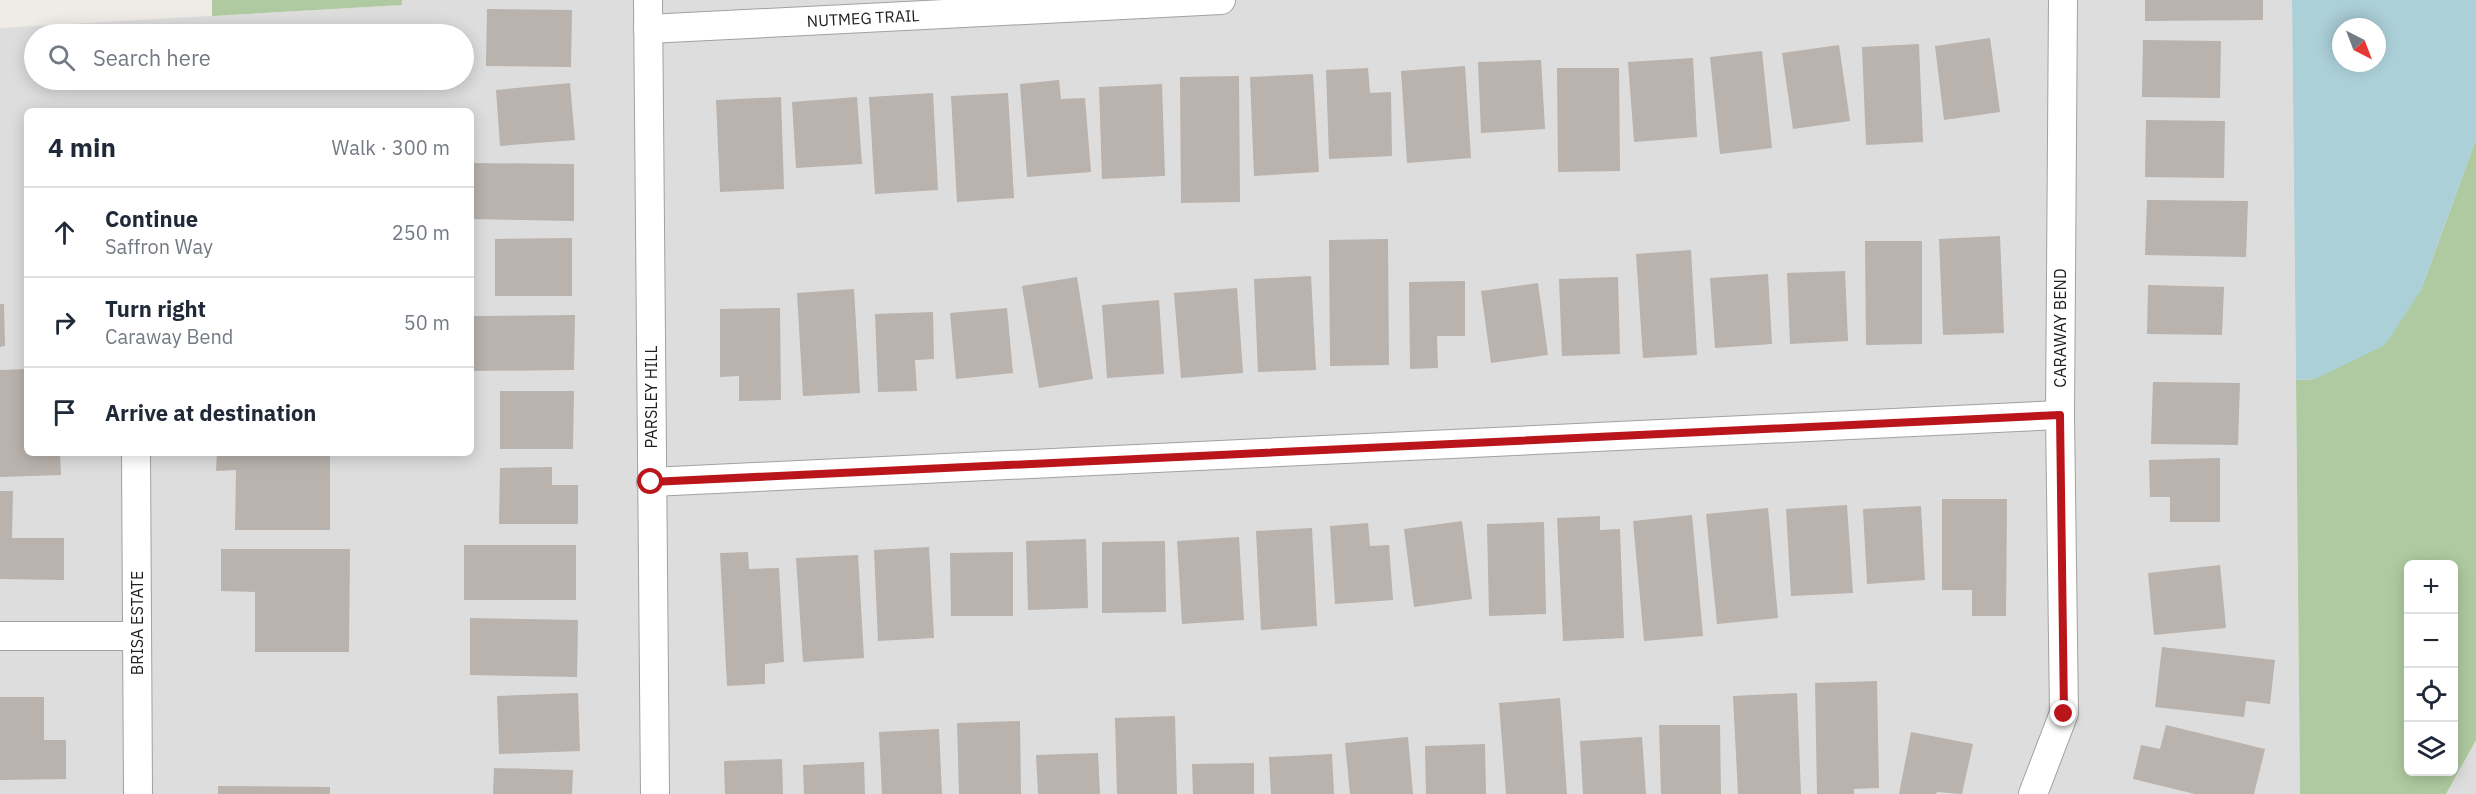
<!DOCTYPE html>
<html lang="en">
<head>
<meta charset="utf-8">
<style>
	:root { --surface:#fff; --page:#f2f2f3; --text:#1f2937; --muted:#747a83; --line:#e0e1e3 }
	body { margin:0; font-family:"IBM Plex Sans",sans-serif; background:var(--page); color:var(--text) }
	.controls { position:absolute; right:18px; bottom:18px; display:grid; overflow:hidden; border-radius:9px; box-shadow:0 3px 15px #0003 }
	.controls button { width:54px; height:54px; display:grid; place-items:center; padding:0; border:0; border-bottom:2px solid var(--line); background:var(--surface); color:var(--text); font:30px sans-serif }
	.compass { position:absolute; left:2332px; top:18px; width:54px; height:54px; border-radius:50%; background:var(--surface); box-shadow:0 3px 15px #0003; rotate:138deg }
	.stop { position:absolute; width:18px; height:18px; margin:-14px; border:4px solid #bb151c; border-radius:50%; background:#fff }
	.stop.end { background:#bb151c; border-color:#fff; box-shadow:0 2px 6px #0008 }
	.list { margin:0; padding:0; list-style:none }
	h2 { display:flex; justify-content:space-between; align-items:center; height:78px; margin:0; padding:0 24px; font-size:26px }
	h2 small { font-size:20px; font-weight:400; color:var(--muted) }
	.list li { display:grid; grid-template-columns:39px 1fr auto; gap:18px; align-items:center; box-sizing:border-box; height:90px; padding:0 24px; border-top:2px solid var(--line) }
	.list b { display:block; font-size:22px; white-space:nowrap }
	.list p { margin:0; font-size:20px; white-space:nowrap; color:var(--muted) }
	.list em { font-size:20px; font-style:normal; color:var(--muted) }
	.icon { flex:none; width:33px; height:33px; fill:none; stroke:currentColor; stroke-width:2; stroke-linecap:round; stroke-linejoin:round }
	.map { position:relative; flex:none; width:2476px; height:794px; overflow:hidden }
	.search { position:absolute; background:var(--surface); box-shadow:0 3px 15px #0003; left:24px; top:24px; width:450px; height:66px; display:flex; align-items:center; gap:15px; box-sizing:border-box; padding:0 21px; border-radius:33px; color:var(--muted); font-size:22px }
	.panel { position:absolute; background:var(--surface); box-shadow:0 3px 15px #0003; left:24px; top:108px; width:450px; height:348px; border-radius:9px }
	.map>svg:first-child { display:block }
	.residential { fill:#dedddd; fill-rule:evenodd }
	.forest { fill:#afcaa0; fill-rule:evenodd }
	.water { fill:#acd0d8; fill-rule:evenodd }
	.building { fill:#b9b2ad }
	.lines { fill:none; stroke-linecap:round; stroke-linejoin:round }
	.street-casing { stroke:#a1a1a1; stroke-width:30 }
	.street { stroke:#fff; stroke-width:28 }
	.route { stroke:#bb151c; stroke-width:8 }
	.labels { text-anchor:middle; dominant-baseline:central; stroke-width:4.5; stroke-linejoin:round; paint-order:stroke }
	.street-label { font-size:16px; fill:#202020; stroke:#fff }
</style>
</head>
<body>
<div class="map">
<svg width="2476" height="794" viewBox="0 0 2476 794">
	<rect width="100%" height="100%" fill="#efece7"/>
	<!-- residential -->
	<g class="residential">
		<path d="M402,0H2292L2300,794H0V28L402,5ZM34,34H464V80H34ZM27,111H471V453H27Z"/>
		<path d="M2476,740V794H2446Z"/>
	</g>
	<!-- forest -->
	<g class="forest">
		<path d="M212,0H402V5L212,16Z"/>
		<path d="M2476,139V740L2446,794H2300L2296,380L2315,379L2421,290ZM2408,564H2454V772H2408Z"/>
	</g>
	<!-- water -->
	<path class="water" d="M2292,0H2476V139L2421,290L2385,345L2315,379L2296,380ZM2341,27H2377V63H2341Z"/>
	<!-- building -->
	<g class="building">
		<path d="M2145,0H2263V20L2145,21Z"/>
		<path d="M487,9L572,10L571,67L486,66Z"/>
		<path d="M1990,38L2000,112L1944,120L1935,46Z"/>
		<path d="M2143,40L2221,41L2220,98L2142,97Z"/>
		<path d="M1919,44L1923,142L1866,145L1862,47Z"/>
		<path d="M1839,45L1850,121L1793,129L1782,53Z"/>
		<path d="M1762,51L1772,148L1720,154L1710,57Z"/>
		<path d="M1693,58L1697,137L1634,142L1628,62Z"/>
		<path d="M1541,60L1545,129L1481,133L1478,62Z"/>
		<path d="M1465,66L1471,158L1407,163L1401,71Z"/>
		<path d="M1368,68L1370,93L1391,92L1392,156L1329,159L1326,70Z"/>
		<path d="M1557,68H1619L1620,171L1558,172Z"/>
		<path d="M1313,74L1319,172L1254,176L1250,77Z"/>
		<path d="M1239,76L1240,202L1181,203L1180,77Z"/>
		<path d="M1059,80L1061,99L1085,98L1091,172L1027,177L1020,84Z"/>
		<path d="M570,83L575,140L500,146L496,90Z"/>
		<path d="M1162,84L1165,176L1102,179L1099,87Z"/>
		<path d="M933,93L938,190L875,194L869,97Z"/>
		<path d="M1008,93L1014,198L957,202L951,96Z"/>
		<path d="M781,97L784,189L720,192L716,100Z"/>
		<path d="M857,97L862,164L796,168L792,102Z"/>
		<path d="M2146,120L2225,121L2224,178L2145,177Z"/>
		<path d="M471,163L574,164V221L471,219Z"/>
		<path d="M2147,200L2248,201L2246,257L2145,255Z"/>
		<path d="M2000,236L2004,333L1943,335L1939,239Z"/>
		<path d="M572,238V296H495V239Z"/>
		<path d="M1388,239L1389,365L1330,366L1329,240Z"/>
		<path d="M1865,241H1922V344L1866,345Z"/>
		<path d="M1691,250L1697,355L1643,358L1636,254Z"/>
		<path d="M1845,271L1848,341L1790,344L1787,273Z"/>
		<path d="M1768,274L1772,344L1715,348L1710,278Z"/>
		<path d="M1311,276L1316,370L1258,372L1254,279Z"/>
		<path d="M1077,277L1093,379L1039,388L1022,286Z"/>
		<path d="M1618,277L1620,354L1562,356L1559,279Z"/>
		<path d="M1465,281V336H1437L1438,368L1410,369L1409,282Z"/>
		<path d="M1538,283L1548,355L1491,363L1481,291Z"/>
		<path d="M2148,285L2224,287L2222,335L2147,334Z"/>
		<path d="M1237,288L1243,373L1181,378L1174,293Z"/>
		<path d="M854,289L860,393L803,396L797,293Z"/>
		<path d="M1159,300L1164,374L1107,378L1102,305Z"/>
		<path d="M0,304H4L5,346L0,347Z"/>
		<path d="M780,308L781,400L739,401V376L720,377V309Z"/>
		<path d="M1007,308L1013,373L956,379L950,313Z"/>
		<path d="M933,312L934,359L915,360L917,391L878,392L875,314Z"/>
		<path d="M575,315L574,370L471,371V316Z"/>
		<path d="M27,369V453H60L61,475L0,477V370Z"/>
		<path d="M2153,382L2240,383L2238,445L2151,444Z"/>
		<path d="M500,391H574L573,449H500Z"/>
		<path d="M217,453H330V530H235L236,470L216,471Z"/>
		<path d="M2220,458V522H2170V497H2150L2149,460Z"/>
		<path d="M552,467V485H578V524H499L500,468Z"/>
		<path d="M0,491H13L12,538H64V580L0,579Z"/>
		<path d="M1942,499H2007L2006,616H1972V590H1942Z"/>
		<path d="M1847,505L1853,593L1791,596L1786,509Z"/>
		<path d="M1921,506L1925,580L1867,584L1863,509Z"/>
		<path d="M1768,508L1778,618L1717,624L1706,514Z"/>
		<path d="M1692,515L1703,636L1644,641L1633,521Z"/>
		<path d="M1600,516V530L1620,529L1624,638L1563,641L1557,518Z"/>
		<path d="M1462,521L1472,599L1414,607L1404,529Z"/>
		<path d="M1544,522L1546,614L1489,616L1487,524Z"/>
		<path d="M1368,523L1370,546L1389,545L1393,600L1335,604L1330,526Z"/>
		<path d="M1312,528L1317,626L1261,630L1256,531Z"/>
		<path d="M1239,537L1244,620L1182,624L1177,541Z"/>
		<path d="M1086,539L1088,608L1028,610L1026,541Z"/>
		<path d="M1165,541L1166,612L1102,613V542Z"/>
		<rect x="464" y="545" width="112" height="55"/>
		<path d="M929,547L934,638L878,641L874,550Z"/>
		<path d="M221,549H350L349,652H255V592L221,591Z"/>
		<path d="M748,552L749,569L779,568L784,662L765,664V684L727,686L720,553Z"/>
		<path d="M1013,552V616H951L950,553Z"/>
		<path d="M858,555L864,658L803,662L796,558Z"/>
		<path d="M2220,565L2226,628L2154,635L2148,573Z"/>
		<path d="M470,618L578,620L577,677L470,675Z"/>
		<path d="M2162,647L2275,660L2270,704L2246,701L2244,717L2155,707Z"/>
		<path d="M1877,681L1879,788L1854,789V794H1817L1815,683Z"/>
		<path d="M578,693L580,751L499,754L497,696Z"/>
		<path d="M1797,693L1801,794H1738L1733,696Z"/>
		<path d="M0,697H44V740H66V779L0,780Z"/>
		<path d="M1560,698L1567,794H1506L1499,703Z"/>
		<path d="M1175,716L1177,794H1117L1115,718Z"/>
		<path d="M1020,721L1021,794H959L957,723Z"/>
		<path d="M1659,725H1720L1721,794H1661Z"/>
		<path d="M2166,725L2265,749L2254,794H2195L2133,779L2141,745L2160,749Z"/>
		<path d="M939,729L942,794H882L879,732Z"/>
		<path d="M1911,732L1973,744L1962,794L1937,792L1936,794H1899Z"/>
		<path d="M1408,737L1413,794H1350L1345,743Z"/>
		<path d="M1642,737L1646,794H1583L1580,741Z"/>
		<path d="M1485,744L1486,794H1426L1425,746Z"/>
		<path d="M1098,753L1100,794H1038L1036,755Z"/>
		<path d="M1332,754L1334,794H1271L1269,757Z"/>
		<path d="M782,759L783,794H725L724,761Z"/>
		<path d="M864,762L865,794H804L803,765Z"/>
		<path d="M1254,763V794H1193L1192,764Z"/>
		<path d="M494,768L573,770L572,794H493Z"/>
		<path d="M218,786L330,787V794H218Z"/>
	</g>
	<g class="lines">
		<defs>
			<g id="street">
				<path d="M648,0L655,794"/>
				<path d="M648,29L1221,0"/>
				<path d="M136,453L138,794"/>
				<path d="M651,482L2060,415"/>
				<path d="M0,636H137"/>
				<path d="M2033,794L2064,713L2060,415L2063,0"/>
			</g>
		</defs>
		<!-- street casing -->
		<use href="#street" class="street-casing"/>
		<!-- street -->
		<use href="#street" class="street"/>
	</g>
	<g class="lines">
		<!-- route -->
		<path class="route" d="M651,482L2060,415L2064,714"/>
	</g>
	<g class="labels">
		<!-- street labels -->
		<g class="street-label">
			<text transform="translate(863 18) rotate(-3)">NUTMEG TRAIL</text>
			<text transform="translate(2060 328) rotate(-90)">CARAWAY BEND</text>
			<text transform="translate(651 397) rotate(-90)">PARSLEY HILL</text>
			<text transform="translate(137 623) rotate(-90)">BRISA ESTATE</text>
		</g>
	</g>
</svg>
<div class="controls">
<button>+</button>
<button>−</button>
<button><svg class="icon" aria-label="locate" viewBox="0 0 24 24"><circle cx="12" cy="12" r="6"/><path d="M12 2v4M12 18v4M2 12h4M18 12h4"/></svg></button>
<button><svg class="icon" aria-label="layers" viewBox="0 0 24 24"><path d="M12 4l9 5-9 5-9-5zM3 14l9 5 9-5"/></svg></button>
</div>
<svg class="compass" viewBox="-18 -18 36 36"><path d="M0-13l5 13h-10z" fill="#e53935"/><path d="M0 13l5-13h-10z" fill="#747a83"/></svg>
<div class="stop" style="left:651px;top:482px"></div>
<div class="stop end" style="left:2064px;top:714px"></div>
<div class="search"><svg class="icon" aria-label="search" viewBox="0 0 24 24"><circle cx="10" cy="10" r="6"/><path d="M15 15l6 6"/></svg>Search here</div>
<section class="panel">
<h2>4 min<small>Walk · 300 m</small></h2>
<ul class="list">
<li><svg class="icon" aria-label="ahead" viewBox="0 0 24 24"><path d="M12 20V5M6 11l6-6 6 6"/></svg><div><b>Continue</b><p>Saffron Way</p></div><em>250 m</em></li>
<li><svg class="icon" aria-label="right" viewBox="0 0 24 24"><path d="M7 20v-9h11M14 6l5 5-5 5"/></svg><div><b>Turn right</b><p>Caraway Bend</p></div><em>50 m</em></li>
<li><svg class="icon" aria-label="arrive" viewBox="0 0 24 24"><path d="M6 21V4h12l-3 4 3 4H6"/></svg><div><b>Arrive at destination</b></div></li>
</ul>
</section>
</div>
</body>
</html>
